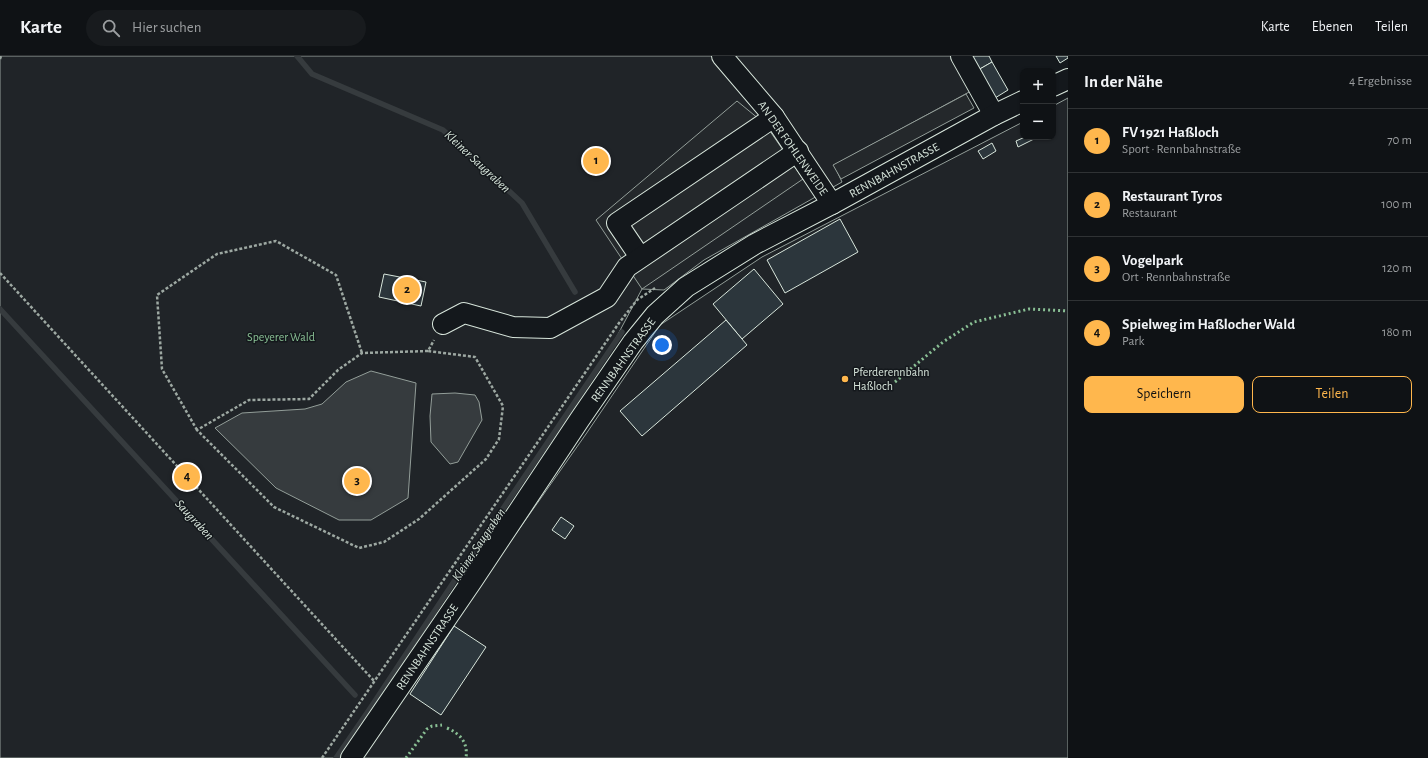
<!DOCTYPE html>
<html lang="de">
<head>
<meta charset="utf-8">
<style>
	:root { --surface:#0f1215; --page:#181b1e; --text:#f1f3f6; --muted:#9b9ea0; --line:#2f3234; --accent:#ffb74d }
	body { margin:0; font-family:"Alegreya Sans",sans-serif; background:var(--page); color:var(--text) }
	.controls { position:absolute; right:12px; top:12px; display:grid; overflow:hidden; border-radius:8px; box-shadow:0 1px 3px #0004 }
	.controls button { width:36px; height:36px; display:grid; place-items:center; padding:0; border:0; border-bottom:1px solid var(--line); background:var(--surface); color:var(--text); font:20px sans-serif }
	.you { position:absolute; left:662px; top:289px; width:14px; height:14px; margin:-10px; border:3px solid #fff; border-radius:50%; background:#1a73e8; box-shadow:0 0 0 6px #1a73e833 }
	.badge { display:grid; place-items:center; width:26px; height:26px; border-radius:50%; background:var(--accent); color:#111; font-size:13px; font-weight:700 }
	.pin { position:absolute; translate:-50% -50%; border:2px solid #fff; box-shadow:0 1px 4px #0006 }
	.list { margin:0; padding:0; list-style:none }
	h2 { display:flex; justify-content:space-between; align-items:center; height:52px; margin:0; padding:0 16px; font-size:17px }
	h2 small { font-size:13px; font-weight:400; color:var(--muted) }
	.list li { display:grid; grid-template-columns:26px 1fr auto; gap:12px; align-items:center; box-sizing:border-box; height:64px; padding:0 16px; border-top:1px solid var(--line) }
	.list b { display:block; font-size:15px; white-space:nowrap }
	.list p { margin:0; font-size:13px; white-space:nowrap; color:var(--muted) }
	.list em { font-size:13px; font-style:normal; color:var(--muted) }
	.actions { display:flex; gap:8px; padding:12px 16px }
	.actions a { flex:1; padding:9px 0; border:1px solid var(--accent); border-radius:8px; text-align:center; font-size:14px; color:var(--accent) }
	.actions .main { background:var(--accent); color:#111 }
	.icon { flex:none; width:22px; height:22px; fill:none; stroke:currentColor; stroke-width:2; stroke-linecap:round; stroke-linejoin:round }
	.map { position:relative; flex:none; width:1068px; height:702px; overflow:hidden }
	header { display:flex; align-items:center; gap:24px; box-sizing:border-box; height:56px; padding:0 20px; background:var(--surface); border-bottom:1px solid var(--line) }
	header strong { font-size:19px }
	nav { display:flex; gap:22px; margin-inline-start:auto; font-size:14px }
	.search { width:280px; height:36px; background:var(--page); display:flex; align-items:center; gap:10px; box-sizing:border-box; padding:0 14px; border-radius:22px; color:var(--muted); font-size:15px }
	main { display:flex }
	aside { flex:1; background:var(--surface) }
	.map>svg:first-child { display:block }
	.green { fill:#202428; stroke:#939e99 }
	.parking { fill:#24282b; stroke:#939e99 }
	.water { fill:#363b3e; stroke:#939e99 }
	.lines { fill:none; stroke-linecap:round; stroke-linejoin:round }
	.stream { stroke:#363b3e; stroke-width:5.5 }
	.building { fill:#2c363c; stroke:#d8e6dc }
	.minor-casing { stroke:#d8e6dc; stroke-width:22 }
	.path { stroke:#9da8a2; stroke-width:2.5; stroke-dasharray:3 2; stroke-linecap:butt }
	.minor { stroke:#14181c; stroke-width:20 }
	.hedge { stroke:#8ac095; stroke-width:3; stroke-dasharray:2 3; stroke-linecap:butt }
	.poi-dot { fill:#ffb74d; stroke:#14181c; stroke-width:1.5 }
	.labels { text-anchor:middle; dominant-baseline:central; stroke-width:3; stroke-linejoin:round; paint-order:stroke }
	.street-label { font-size:12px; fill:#d8e6dc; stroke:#14181c }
	.park-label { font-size:12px; fill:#8ac095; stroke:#14181c }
	.poi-label { font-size:12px; fill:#d8e6dc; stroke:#14181c; text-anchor:start }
	.water-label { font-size:13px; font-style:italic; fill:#d8e6dc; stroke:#14181c }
</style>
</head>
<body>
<header>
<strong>Karte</strong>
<div class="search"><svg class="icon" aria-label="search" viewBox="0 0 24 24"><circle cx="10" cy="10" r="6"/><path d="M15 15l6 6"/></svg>Hier suchen</div>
<nav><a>Karte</a><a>Ebenen</a><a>Teilen</a></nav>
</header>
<main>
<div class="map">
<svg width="1068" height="702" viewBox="0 0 1068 702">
	<rect width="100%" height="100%" fill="#14181c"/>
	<!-- green -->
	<g class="green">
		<path d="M0,0H968L984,28L834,109L842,126L704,204L664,234L642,233L616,282L340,702H0Z"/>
		<path d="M1068,42V702H358L586,378L660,269L762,201L1023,66V81H1053V50Z"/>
	</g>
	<!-- parking -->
	<g class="parking">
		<path d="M966,38L974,52L841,123L833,109Z"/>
		<path d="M737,45L765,68L803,123L642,233L596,164Z"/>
	</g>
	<!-- water -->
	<g class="water">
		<path d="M371,315L416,327L408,442L371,464H339L276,432L215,372L242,357L305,353L322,348L346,326Z"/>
		<path d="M455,337L475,339L479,346L482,364L458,406L450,408L431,386L430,360L432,338Z"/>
	</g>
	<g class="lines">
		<!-- stream -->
		<g class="stream">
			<path d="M297,0L312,18L443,74L522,147L575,236"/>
			<path d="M0,253L355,639"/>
			<path d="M336,702L369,654L459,518L622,276"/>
		</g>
	</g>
	<!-- building -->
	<g class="building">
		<path d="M970,0H989L992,6L978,14Z"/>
		<path d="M1056,0H1068V2L1060,7Z"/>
		<path d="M992,6L1008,34L995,42L978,14Z"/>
		<path d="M1025,81H1038L1018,91L1016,85Z"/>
		<path d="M992,87L996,95L983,103L978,95Z"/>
		<path d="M840,163L858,196L785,237L767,204Z"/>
		<path d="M754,213L783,248L742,283L713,248Z"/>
		<path d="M384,218L426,226L421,250L379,241Z"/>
		<path d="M726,264L747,289L642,380L620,355Z"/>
		<path d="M561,461L574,470L565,483L552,474Z"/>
		<path d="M454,570L486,591L441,659L410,638Z"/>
	</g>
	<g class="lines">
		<defs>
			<g id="minor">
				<path d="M722,0L774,61L832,148"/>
				<path d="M961,0L994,59"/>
				<path d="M1053,30L1068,23"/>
				<path d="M640,201L617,167L774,61"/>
				<path d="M443,268L464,257L513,271L550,272L607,241L627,211L798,95"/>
				<path d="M351,702L472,525L580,363L633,286L655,259L686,231L755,188L832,148L994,59L1023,45"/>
			</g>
		</defs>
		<!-- minor casing -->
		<use href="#minor" class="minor-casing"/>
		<!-- path -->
		<g class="path">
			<path d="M0,3L1,0"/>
			<path d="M0,217L375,626"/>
			<path d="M428,295L362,297L338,314L309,343L249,344L197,374L274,451L359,492L384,486L419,463L486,403L499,383L503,350L475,301L428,295L434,284"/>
			<path d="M197,374L162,313L157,239L217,198L276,185L336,219L362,297"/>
			<path d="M322,702L619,267L637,244L655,232"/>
		</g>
		<!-- minor -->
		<use href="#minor" class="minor"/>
		<!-- hedge -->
		<g class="hedge">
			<path d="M895,326L943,286L974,266L1029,253L1068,255"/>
			<path d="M447,672C461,678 468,687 466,702"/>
			<path d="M406,702L427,673L432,670L442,669"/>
		</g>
	</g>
	<!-- markers -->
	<circle class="poi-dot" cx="845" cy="323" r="4"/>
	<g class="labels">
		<!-- street labels -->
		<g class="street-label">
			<text transform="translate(793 92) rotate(55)">AN DER FOHLENWEIDE</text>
			<text transform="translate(894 114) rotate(-29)">RENNBAHNSTRASSE</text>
			<text transform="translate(623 304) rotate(-54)">RENNBAHNSTRASSE</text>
			<text transform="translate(427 591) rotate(-56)">RENNBAHNSTRASSE</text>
		</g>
		<!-- park labels -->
		<g class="park-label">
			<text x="281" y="281">Speyerer Wald</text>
		</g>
		<!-- poi labels -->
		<g class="poi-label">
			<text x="853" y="316">Pferderennbahn<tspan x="853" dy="14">Haßloch</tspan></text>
		</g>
		<!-- water labels -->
		<g class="water-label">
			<text transform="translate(477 106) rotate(43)">Kleiner Saugraben</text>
			<text transform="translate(194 464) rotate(47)">Saugraben</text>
			<text transform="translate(479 489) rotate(-56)">Kleiner Saugraben</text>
		</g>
	</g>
</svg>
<div class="controls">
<button>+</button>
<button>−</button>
</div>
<div class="you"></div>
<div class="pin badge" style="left:596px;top:105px">1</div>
<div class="pin badge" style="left:407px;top:234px">2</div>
<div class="pin badge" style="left:357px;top:425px">3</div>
<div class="pin badge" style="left:187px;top:421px">4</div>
</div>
<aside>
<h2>In der Nähe<small>4 Ergebnisse</small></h2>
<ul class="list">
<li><span class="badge">1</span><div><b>FV 1921 Haßloch</b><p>Sport · Rennbahnstraße</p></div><em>70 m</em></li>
<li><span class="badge">2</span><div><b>Restaurant Tyros</b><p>Restaurant</p></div><em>100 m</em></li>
<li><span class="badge">3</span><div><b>Vogelpark</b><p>Ort · Rennbahnstraße</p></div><em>120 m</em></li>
<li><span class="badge">4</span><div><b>Spielweg im Haßlocher Wald</b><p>Park</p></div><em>180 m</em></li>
</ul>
<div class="actions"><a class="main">Speichern</a><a>Teilen</a></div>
</aside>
</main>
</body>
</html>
